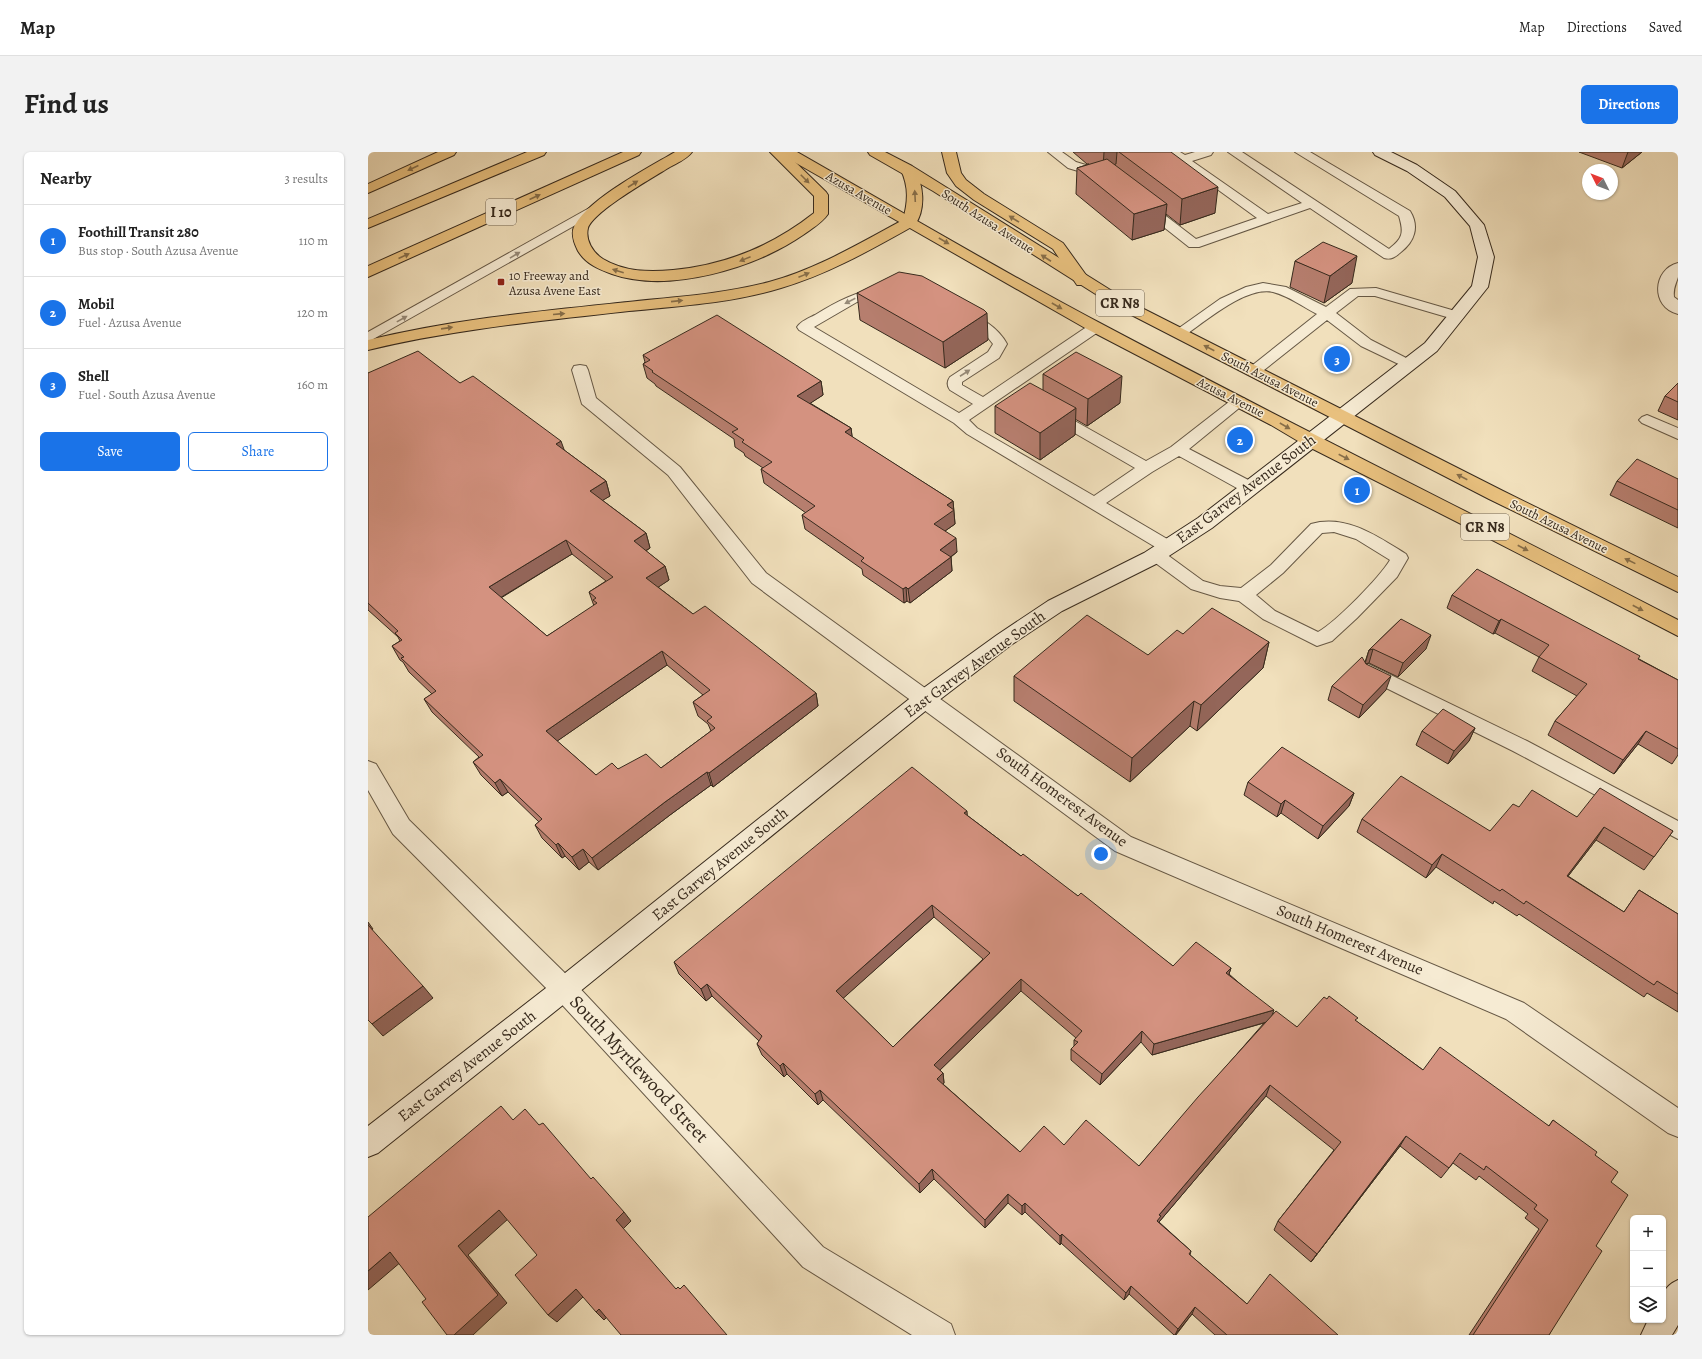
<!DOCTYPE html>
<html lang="en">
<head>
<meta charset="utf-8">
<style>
	:root { --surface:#fff; --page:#f2f2f2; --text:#222; --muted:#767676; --line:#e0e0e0; --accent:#1a73e8 }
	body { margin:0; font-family:Alegreya,serif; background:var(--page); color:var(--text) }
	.controls { position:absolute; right:12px; bottom:12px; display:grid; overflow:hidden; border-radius:6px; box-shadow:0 1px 3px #0004 }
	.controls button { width:36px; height:36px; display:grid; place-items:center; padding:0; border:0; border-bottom:1px solid var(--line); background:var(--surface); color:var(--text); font:20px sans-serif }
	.compass { position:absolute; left:1214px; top:12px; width:36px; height:36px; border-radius:50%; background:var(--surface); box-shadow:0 1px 3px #0004; rotate:312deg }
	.you { position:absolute; left:733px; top:702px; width:14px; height:14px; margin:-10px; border:3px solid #fff; border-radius:50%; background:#1a73e8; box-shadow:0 0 0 6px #1a73e833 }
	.badge { display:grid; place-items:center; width:26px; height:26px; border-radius:50%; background:var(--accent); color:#fff; font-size:13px; font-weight:700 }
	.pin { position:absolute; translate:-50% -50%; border:2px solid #fff; box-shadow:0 1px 4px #0006 }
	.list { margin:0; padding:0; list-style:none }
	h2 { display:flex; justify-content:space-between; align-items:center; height:52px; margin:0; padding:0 16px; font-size:17px }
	h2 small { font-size:13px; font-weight:400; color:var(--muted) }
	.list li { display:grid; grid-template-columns:26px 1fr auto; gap:12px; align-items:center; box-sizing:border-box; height:72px; padding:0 16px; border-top:1px solid var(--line) }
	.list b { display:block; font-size:15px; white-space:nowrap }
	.list p { margin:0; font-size:13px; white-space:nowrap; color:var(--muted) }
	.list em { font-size:13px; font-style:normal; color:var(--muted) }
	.actions { display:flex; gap:8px; padding:12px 16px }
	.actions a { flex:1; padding:9px 0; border:1px solid var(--accent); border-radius:6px; text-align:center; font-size:14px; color:var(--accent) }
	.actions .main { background:var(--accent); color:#fff }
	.icon { flex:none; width:22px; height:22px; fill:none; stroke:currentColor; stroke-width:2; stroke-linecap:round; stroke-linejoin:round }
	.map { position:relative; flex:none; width:1310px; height:1183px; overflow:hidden; border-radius:6px }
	header { display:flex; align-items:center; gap:24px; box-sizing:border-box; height:56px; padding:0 20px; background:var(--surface); border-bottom:1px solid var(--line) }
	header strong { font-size:19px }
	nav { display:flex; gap:22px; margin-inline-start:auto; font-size:14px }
	.intro { display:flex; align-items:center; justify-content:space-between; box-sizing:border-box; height:96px; padding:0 24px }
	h1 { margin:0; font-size:28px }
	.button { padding:10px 18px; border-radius:6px; background:var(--accent); color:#fff; font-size:14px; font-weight:700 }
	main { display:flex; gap:24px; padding:0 24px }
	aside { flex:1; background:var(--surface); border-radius:6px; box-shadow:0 1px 3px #0004 }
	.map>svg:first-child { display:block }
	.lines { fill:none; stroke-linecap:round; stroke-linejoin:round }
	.lane-casing { stroke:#665845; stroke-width:2 }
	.street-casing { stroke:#665845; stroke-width:2 }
	.secondary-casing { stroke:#372a1d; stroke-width:2 }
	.primary-casing { stroke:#372a1d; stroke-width:2 }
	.highway-casing { stroke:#372a1d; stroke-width:2 }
	.lane { fill:#f6ebd3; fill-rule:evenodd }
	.street { fill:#f6ebd3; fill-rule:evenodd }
	.secondary { fill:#f6ebd3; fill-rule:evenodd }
	.primary { fill:#e8c07e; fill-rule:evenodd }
	.highway { fill:#e8c07e; fill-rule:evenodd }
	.wall { fill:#b67e6e; stroke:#372a1d; fill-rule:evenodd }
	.shaded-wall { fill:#94665a; stroke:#372a1d }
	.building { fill:#d49280; stroke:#372a1d; fill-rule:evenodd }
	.oneway { fill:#876e49 }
	.oneway2 { fill:#968a78 }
	.poi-dot { fill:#8f2418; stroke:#f6ebd3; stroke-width:1.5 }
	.labels { text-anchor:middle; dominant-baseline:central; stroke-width:3; stroke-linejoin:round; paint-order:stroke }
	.far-street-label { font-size:13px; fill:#372a1d; stroke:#f6ebd3 }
	.far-poi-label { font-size:13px; fill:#372a1d; stroke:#f6ebd3; text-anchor:start }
	.shield { fill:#f6ebd3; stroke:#706454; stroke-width:1 }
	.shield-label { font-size:15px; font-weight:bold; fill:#372a1d }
	.street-label { font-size:16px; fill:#372a1d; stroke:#f6ebd3 }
	.near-street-label { font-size:19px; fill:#372a1d; stroke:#f6ebd3 }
</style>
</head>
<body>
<header>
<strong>Map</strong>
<nav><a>Map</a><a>Directions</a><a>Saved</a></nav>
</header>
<div class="intro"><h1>Find us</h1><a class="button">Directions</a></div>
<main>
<aside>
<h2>Nearby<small>3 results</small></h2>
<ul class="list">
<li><span class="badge">1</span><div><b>Foothill Transit 280</b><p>Bus stop · South Azusa Avenue</p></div><em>110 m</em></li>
<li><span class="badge">2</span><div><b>Mobil</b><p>Fuel · Azusa Avenue</p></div><em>120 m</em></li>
<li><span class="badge">3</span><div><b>Shell</b><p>Fuel · South Azusa Avenue</p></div><em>160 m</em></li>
</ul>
<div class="actions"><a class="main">Save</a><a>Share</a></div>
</aside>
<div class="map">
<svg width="1310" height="1183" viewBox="0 0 1310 1183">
	<rect width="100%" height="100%" fill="#f1e0bc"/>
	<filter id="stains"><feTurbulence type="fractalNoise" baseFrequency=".005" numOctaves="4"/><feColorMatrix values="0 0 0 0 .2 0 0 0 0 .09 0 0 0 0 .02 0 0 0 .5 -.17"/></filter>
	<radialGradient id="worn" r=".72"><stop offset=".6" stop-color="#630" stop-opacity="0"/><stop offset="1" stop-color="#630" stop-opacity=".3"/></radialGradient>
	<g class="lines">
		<defs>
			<g id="lane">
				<path d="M680,0H694L708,10L741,20L743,23L737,27L700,16Z"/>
				<path d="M798,0H812L817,3L827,0H845L843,3L824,9L900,62L934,51L860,0H874L1021,97C1035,86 1036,81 1031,64L927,0H942L1042,59C1052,75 1046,90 1033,100C1027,105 1024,108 1016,106L942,56L831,95H821L773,57L771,54L773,51H781L828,87L889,66Z"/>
				<path d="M232,50L238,54L236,57L0,190V180Z"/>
				<path d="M895,131L918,135L958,155L982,137L1008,136L1094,161L1096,164L1094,167L1089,168L1007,144H990L968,161L1003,188L1046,210L1048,213L1046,216L1041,217L993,194L959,168L891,222H881L879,219L881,216L949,162C935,155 921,144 905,140C878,134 838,169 816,184H806L804,181L852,147L878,135Z"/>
				<path d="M515,136L520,137L522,140L520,143L506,145L489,150L446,175L591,261L605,252L582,238C579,234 579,229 582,225L620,200L625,192L617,182L593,169L591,166L593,163C609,159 632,178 639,192L631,206L594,230V233L615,245L723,172H733L735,175L733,178L601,268L609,276L726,344L767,316L679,265L676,262L679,259H689L778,309L803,295L866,246H876L878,249L876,252L821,297L888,332L890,336L888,340L882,341L876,340L811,304L784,320L738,351L806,391L808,395L806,399L800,401L794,399L835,429L852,434L873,436L903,413L943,372C978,362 1009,384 1038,402L1040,406L1029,425L989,466L964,489L949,494L895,467L871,449L852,446L823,437L782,407L780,403L782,399L788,397L794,399L599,282L586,271L431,178L429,175C433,169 441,166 447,163C468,150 490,138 515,136ZM966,380L988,387L1022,408C1012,425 968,470 950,480L907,459L888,443L915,421L954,381Z"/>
				<path d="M1279,263L1310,276V287L1274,271L1271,268L1274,265Z"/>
				<path d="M1000,512L1159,589L1310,669V687L1145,599L994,524L991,519L994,514Z"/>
			</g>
			<g id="street">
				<path d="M1310,111C1310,115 1310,121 1310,125C1308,132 1305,136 1306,145L1310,148V162C1282,155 1285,117 1310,111Z"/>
				<path d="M212,213L218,214L220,218L228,246L312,315L398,421L763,685L1156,851L1310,956V985L1300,981L1138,867L747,699L384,431L300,323L214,252L204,218L206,214Z"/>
				<path d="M0,609L8,612L41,668L205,829L455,1095L583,1172L587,1183H544L435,1115L187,845L25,682L0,638Z"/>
			</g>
			<g id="secondary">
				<path d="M1005,0H1023L1049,13L1087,39L1116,73L1126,105L1120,135L1069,199L844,376L790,411L694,459L643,493L566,552L205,845L10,1001L0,1005V974L187,829L550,540L629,483L680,449L776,401L830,366L1057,191L1104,134L1110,105L1102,74L1077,45L1039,19L1007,3Z"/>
				<path d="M1310,1128V1173L1304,1183H1273L1280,1168H1295C1295,1149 1290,1137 1310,1128Z"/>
			</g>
			<g id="primary">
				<path d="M412,0H429C529,57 628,116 730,170C922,272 1117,368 1310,468V484L1099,375L935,292L903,273L717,176L414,3Z"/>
				<path d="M500,0H517L544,14L760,149L1135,339L1310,425V440L1121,347L748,155L565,39L502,3Z"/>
			</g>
			<g id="highway">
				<path d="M70,0H88L86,3L0,41V32Z"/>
				<path d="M159,0H178L176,3L0,76V67Z"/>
				<path d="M255,0H273L271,3L0,125V114Z"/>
				<path d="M307,0H324C319,7 309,11 302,15C284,26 226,59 220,76C217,88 225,101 235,107C257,120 281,120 305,118C358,113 404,94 446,61V44L402,0H417L458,40L460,43V62C454,71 443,77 435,83C387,116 301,142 244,122C230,117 218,112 210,99C206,91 202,81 207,73C222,46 280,16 307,0Z"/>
				<path d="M574,0H588L593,21L598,28L616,42L695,91L723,130L721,133H709L685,97L606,48L588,34L579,21Z"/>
				<path d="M540,14L545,15C556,31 558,57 547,73C504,97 461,122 413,136C364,151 312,154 261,159C173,169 86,177 0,198V188C86,167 173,159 260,150C307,145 355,142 401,130C449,117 492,91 535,68C540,50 541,35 533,18L535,15Z"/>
			</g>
		</defs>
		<!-- lane casing -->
		<use href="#lane" class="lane-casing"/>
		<!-- street casing -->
		<use href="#street" class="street-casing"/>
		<!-- secondary casing -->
		<use href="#secondary" class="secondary-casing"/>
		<!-- primary casing -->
		<use href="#primary" class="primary-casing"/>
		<!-- highway casing -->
		<use href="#highway" class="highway-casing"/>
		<!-- lane -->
		<use href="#lane" class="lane"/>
		<!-- street -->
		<use href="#street" class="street"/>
		<!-- secondary -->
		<use href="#secondary" class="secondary"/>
		<!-- primary -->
		<use href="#primary" class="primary"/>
		<!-- highway -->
		<use href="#highway" class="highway"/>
	</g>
	<!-- wall -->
	<g class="wall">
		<path d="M705,0H803L847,61L812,73L798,62L796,78L764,88L708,42L709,16L721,12H719Z"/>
		<path d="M1211,0H1274L1254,16Z"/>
		<path d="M927,109L984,131L956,151L922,135Z"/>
		<path d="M489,141L620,188L577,216L492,168Z"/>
		<path d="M275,203L453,229L455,243L442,251L483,276L484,285L585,349L587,372L577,379L589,400L583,405L584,419L542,451L539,449L536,451L495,423L494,417L437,377L434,363L438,361L396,331L393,317L395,316L377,304L376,301L367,295L366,287L288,234L287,232L279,226L275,212L277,210Z"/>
		<path d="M0,221L92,231L196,298L238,329L242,344L234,348L278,381L282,396L278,399L297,414L301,428L290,435L325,462L448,541L450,554L345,635L343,633L302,663L230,718L221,710L211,718L197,704L194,706L174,686L167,673L171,670L140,640L134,644L113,623L105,610L111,605L64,560L56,547L64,542L41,520L35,510L32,508L24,494L32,489L30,485L0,458ZM204,402L238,429L221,440L226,454L179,484L133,446ZM299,513L335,543L325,550L330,564L340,572L343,579L293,616L250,617L228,623L189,589Z"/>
		<path d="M675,222L752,251L719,274L707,267V283L672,308L627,281V254L675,238Z"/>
		<path d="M1310,231V268L1290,259L1297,244Z"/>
		<path d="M1310,327V376L1242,343L1249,329Z"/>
		<path d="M1084,443L1271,507L1310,528V603L1304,612L1270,592L1246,622L1180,583L1187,569L1209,544L1164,519L1171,505L1127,481L1125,482L1079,456Z"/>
		<path d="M1033,467L1058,497L1030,525L1001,511H998L1018,538L991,566L960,548L964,534L997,510L1001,498Z"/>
		<path d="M815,482L901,490L895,516L829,579L822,574L762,630L646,549V524L780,503Z"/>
		<path d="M1107,576L1101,589L1080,612L1048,593L1054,579Z"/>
		<path d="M880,630L986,641L981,654L950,687L913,661L909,665L876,643Z"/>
		<path d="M1151,655L1209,665L1305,679L1276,718L1228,688L1200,724L1256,760L1271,738L1310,762V860L1279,841L1276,845L1151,762L1149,764L1126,749L1125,752L1068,715L1058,726L989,680L994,667L1122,679Z"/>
		<path d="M600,664L653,704L710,744L805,814L863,816L861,822L905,861L929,875L988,869L1055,918L1181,974L1185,968L1227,1003L1243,1030L1228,1094L1181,1183H1101L1171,1077L1157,1066L1160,1062L1111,1024L1108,1028L1085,1011L1073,1026L1032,994L943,1110L906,1078L910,1069L966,998L898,944L791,1070L823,1099L822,1103L879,1152L970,1183H847L824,1162L808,1183H806L761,1142L756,1148L693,1091L692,1093L657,1060L654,1063L640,1051L617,1076L566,1027L552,1041L455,948L450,953L419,922L416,925L394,903L389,892L391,889L344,844L338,849L311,822L306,810ZM566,765L615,807L525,895L475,846ZM653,839L708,886L706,888V894L703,897V908L732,933L773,890L784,903L896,871L771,1014L696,993L652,1000L575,932L576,931L575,921L572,918Z"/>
	</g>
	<!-- shaded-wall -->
	<g class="shaded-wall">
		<path d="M736,0H749L748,12L735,16Z"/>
		<path d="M1260,0H1274L1254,16Z"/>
		<path d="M850,35L847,61L812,73L814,47Z"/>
		<path d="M799,52L796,78L764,88L766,62Z"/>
		<path d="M989,104L984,131L956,151L962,124Z"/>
		<path d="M619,161L620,188L577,216L575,190Z"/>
		<path d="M754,224L752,251L719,274L720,247Z"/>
		<path d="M453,229L455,243L432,258L429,244Z"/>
		<path d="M708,256L707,283L672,308V281Z"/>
		<path d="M483,276L485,291L477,280Z"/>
		<path d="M193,289L198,303L188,292Z"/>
		<path d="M238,329L242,344L227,353L222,339Z"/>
		<path d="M585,349L587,372L567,386L566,372L579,353Z"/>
		<path d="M278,381L282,396L270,403L266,389Z"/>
		<path d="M588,386L589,400L573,412L572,398Z"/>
		<path d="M198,388L204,402L127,449L121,435Z"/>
		<path d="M583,405L584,419L542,451L540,437Z"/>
		<path d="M297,414L301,428L283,440L278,426Z"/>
		<path d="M538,435L539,449L536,451L535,437Z"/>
		<path d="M1133,467L1127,481L1125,482L1131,469Z"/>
		<path d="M1063,483L1058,497L1030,525L1035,511Z"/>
		<path d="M901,490L895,516L829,579L833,553Z"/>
		<path d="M1005,497L1001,511L997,512L1001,498Z"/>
		<path d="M294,499L299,513L185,592L178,579Z"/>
		<path d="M1023,524L1018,538L991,566L995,553Z"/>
		<path d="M448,541L450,554L345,635L341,621Z"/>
		<path d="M826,549L822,574L762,630L764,606Z"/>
		<path d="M1107,576L1101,589L1080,612L1086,599Z"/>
		<path d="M1278,579L1270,592L1246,622L1255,608Z"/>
		<path d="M339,620L343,633L302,663L230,718L224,706L297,650Z"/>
		<path d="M132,627L140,640L134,644L127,631Z"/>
		<path d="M986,641L981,654L950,687L955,674Z"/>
		<path d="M917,648L913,661L909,665L913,652Z"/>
		<path d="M599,659L600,672L596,661Z"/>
		<path d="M1236,675L1228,688L1191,736L1199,724Z"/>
		<path d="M190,691L197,704L194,706L188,693Z"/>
		<path d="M215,697L221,710L211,718L204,705Z"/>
		<path d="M1074,702L1068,715L1058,726L1064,713Z"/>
		<path d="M564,753L566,765L470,851L468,839Z"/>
		<path d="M0,770L5,777L4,778L0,773Z"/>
		<path d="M863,816L859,828L858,821Z"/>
		<path d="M653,827V839L567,923L566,913Z"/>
		<path d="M339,832L344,844L338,849L333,837Z"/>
		<path d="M55,834L65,846L15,884L4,872Z"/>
		<path d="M906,858L902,869L784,903L786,892Z"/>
		<path d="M774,879L773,890L732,933L734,922Z"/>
		<path d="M415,911L419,922L416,925L412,914Z"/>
		<path d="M575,921L576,931L571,937L569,927Z"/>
		<path d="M902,933L898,944L791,1070L790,1073L789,1069L791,1063Z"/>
		<path d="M452,938L455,948L450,953L447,942Z"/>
		<path d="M1038,984L1032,994L943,1110L949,1102Z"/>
		<path d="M564,1017L566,1027L552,1041L551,1032Z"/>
		<path d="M640,1042V1051L617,1076V1068Z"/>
		<path d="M657,1051V1060L654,1063V1054Z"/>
		<path d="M131,1058L140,1067L100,1103L139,1151L105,1183H86L90,1094Z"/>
		<path d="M256,1060L263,1069L255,1077L248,1068Z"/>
		<path d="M694,1082L693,1091L692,1093V1084Z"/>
		<path d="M22,1100L34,1109L0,1138V1119Z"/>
		<path d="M763,1134L761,1142L756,1148L758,1141Z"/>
		<path d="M208,1137L216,1144L189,1170L180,1163Z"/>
		<path d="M827,1155L824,1162L807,1183L810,1177Z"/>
		<path d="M231,1157L239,1165L236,1168L228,1160Z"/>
	</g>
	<!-- building -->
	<g class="building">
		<path d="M751,0H803L850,35L814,47Z"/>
		<path d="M739,7L799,52L766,62L709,16Z"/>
		<path d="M955,90L989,104L962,124L927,109Z"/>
		<path d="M531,120L554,124L616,158L619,161L575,190L489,141Z"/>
		<path d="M349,163L453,229L429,244L483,276L477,280L585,349L579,353L586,358L566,372L588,386L572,398L583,405L540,437L538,435L535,437L493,409L496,406L434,363L447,354L393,317L404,310L374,290L376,288L364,280L370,277L284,220L285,219L275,212L282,208L275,203Z"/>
		<path d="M50,199L92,231L105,224L193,289L188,292L238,329L222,339L278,381L266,389L297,414L278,426L325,462L337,454L448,541L341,621L339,620L297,650L224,706L215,697L204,705L190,691L188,693L167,673L174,667L132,627L127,631L105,610L115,603L56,547L68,539L33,506L36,505L24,494L34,488L27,481L30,479L0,451V221ZM198,388L245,425L221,440L228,446L225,448L229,451L179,484L121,435ZM294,499L342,538L325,550L344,565L339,569L347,576L293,616L278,602L250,617L244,611L228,623L178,579Z"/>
		<path d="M708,200L754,224L720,247L675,222Z"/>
		<path d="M662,231L708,256L672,281L627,254Z"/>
		<path d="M1310,231V250L1297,244Z"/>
		<path d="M1269,307L1310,327V358L1249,329Z"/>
		<path d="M1109,417L1272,504L1270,507L1310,528V597L1278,579L1255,608L1187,569L1219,532L1171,505L1181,493L1133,467L1131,469L1084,443Z"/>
		<path d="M844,456L901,490L833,553L826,549L764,606L646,524L719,463L780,503L809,478L815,482Z"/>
		<path d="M1033,467L1063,483L1035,511L1005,497L1001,498Z"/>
		<path d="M994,505L998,512L1023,524L995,553L964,534Z"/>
		<path d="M1075,557L1107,576L1086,599L1054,579Z"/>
		<path d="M914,595L986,641L955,674L917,648L913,652L880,630Z"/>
		<path d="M544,615L599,659L596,661L653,704L655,702L710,744L713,741L805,814L828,790L863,816L858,821L906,858L786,892L774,879L734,922L703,897L710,890L706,888L714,879L653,827L566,913L575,921L569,927L652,1000L676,974L696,993L718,968L771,1014L830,945L908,859L929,875L956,845L959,847L961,844L990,866L987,868L1055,918L1072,895L1181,974L1185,968L1229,1000L1227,1003L1250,1020L1243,1030L1260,1043L1228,1094L1234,1099L1181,1183H1105L1180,1068L1166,1057L1169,1053L1118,1014L1116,1018L1092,1001L1081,1016L1038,984L949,1102L910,1069L973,990L902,933L791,1063L793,1064L789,1069L823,1099L821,1102L879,1152L902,1122L970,1183H859L827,1155L810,1177L763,1134L758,1141L694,1082L692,1084L657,1051L654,1054L640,1042L617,1068L564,1017L551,1032L452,938L447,942L415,911L412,914L389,892L394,884L339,832L333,837L306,810ZM564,753L622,801L525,895L468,839Z"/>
		<path d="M1033,624L1122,679L1145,652L1151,655L1164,638L1209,665L1232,636L1305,679L1286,705L1236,675L1199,724L1256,760L1271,738L1310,762V842L1289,829L1286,833L1158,749L1156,752L1134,737L1132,739L1074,702L1064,713L994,667Z"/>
		<path d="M0,773L55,834L4,872L0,868Z"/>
		<path d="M133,954L145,968L157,957L171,973L175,971L223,1027L225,1025L256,1060L248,1068L308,1137L310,1135L312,1137L316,1133L359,1183H253L231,1157L228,1160L208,1137L180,1163L147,1123L169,1103L131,1058L90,1094L130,1143L86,1183H79L54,1150L58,1147L22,1100L0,1119V1065Z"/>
	</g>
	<!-- one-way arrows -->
	<defs><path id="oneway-solid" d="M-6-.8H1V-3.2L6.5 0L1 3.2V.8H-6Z"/></defs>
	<g class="oneway">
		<use href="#oneway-solid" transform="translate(45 16) rotate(155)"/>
		<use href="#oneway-solid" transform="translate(437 27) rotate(45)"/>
		<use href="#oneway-solid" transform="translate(265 32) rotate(-33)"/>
		<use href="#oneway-solid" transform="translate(547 44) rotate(-93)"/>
		<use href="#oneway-solid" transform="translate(167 45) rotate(-24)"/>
		<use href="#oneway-solid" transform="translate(646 67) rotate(-148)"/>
		<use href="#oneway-solid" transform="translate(576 89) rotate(30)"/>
		<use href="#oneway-solid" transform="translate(36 104) rotate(-24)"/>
		<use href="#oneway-solid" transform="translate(678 106) rotate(-147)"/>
		<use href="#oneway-solid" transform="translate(377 107) rotate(158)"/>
		<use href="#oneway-solid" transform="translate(250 119) rotate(-163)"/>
		<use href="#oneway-solid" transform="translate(436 123) rotate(-22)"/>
		<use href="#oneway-solid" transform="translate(309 149) rotate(-6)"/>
		<use href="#oneway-solid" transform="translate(689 154) rotate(30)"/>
		<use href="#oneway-solid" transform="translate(191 162) rotate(-5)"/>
		<use href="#oneway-solid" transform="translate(79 176) rotate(-8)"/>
		<use href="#oneway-solid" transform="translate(841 196) rotate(-153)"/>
		<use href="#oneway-solid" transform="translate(917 274) rotate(30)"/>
		<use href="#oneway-solid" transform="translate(976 305) rotate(27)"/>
		<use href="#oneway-solid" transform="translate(1094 325) rotate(-153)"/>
		<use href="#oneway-solid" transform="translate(1155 396) rotate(28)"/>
		<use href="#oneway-solid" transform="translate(1262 409) rotate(-154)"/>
		<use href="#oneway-solid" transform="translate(1270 456) rotate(28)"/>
	</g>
	<g class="oneway2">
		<use href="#oneway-solid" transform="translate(147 103) rotate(-31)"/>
		<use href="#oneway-solid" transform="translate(482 149) rotate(153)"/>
		<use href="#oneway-solid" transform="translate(34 167) rotate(-29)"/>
		<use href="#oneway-solid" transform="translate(597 221) rotate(-33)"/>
	</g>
	<!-- markers -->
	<rect class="poi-dot" x="129" y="126" width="8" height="8" rx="2"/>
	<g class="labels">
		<!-- far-street labels -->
		<g class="far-street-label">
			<text transform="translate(491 41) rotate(30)">Azusa Avenue</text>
			<text transform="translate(620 69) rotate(33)">South Azusa Avenue</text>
			<text transform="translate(902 227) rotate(27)">South Azusa Avenue</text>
			<text transform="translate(863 245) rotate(27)">Azusa Avenue</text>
			<text transform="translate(1191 374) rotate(26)">South Azusa Avenue</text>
		</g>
		<!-- far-poi labels -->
		<g class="far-poi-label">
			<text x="141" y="123">10 Freeway and<tspan x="141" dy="15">Azusa Avene East</tspan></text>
		</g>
		<!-- shield labels -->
		<g class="shield">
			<rect x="118" y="47" width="30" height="26" rx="3"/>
			<rect x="728" y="138" width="48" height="26" rx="3"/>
			<rect x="1093" y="362" width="48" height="26" rx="3"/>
		</g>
		<g class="shield-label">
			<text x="133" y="60">I 10</text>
			<text x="752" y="151">CR N8</text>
			<text x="1117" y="375">CR N8</text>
		</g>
		<!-- street labels -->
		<g class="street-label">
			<text transform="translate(878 337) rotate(-37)">East Garvey Avenue South</text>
			<text transform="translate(607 512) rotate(-36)">East Garvey Avenue South</text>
			<text transform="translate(694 645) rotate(36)">South Homerest Avenue</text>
			<text transform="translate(352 712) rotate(-39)">East Garvey Avenue South</text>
			<text transform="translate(982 788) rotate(23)">South Homerest Avenue</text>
			<text transform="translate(99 914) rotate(-38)">East Garvey Avenue South</text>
		</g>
		<!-- near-street labels -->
		<g class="near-street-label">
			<text transform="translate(271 917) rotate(47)">South Myrtlewood Street</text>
		</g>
	</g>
	<rect width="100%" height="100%" filter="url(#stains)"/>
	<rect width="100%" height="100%" fill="url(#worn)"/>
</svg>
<div class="controls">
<button>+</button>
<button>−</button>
<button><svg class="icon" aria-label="layers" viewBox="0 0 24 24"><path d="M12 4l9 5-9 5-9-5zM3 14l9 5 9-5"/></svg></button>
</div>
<svg class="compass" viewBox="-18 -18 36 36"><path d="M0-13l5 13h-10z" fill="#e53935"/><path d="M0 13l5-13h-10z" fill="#767676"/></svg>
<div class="you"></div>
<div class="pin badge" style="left:989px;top:338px">1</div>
<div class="pin badge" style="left:872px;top:288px">2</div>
<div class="pin badge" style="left:969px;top:207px">3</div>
</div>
</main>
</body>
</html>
